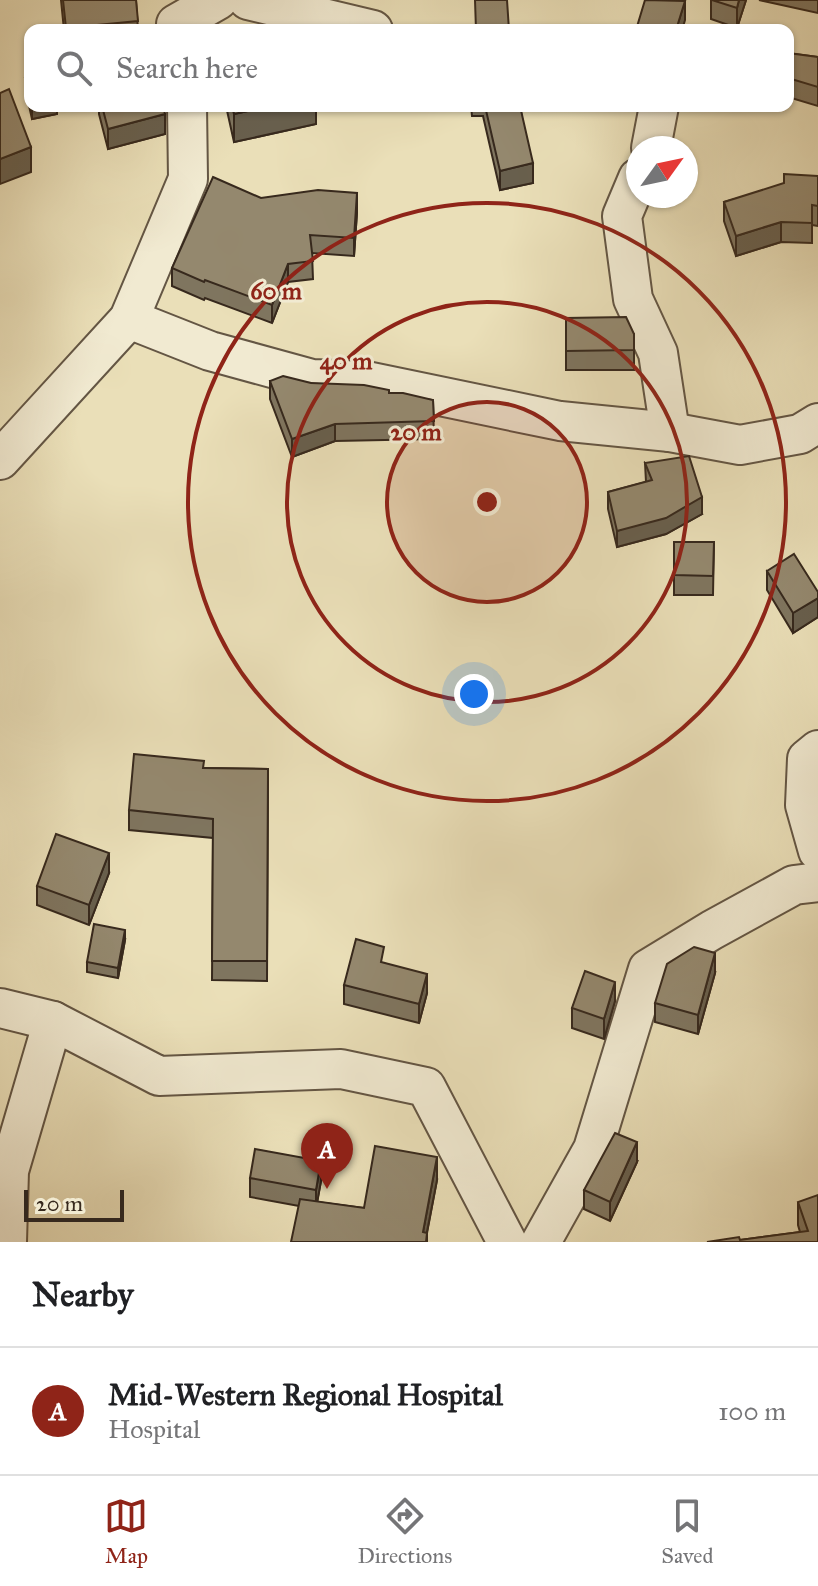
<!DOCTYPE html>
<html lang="en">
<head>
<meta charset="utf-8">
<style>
	:root { --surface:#fff; --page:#f6f6f6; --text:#202124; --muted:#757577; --line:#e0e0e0; --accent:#8f2418 }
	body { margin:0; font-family:"IM FELL Great Primer",serif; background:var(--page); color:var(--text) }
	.compass { position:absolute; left:626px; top:136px; width:72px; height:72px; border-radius:50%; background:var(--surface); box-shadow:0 2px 6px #0004; rotate:57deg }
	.scale { position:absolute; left:24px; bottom:20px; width:100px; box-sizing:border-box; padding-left:8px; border:4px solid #37291d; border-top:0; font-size:22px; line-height:28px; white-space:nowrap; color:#37291d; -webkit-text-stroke:6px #f1ead1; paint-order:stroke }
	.you { position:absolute; left:474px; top:694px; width:28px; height:28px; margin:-20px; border:6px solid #fff; border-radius:50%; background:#1a73e8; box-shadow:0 0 0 12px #1a73e833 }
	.badge { display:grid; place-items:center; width:52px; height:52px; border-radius:50%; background:var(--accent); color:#fff; font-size:26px; font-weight:700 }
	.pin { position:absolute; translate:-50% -66px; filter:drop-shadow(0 2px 4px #0008) }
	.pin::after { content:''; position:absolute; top:42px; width:28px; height:24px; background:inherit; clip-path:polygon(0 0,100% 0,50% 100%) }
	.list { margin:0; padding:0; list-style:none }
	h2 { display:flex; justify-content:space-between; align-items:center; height:104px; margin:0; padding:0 32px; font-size:34px }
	h2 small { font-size:26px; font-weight:400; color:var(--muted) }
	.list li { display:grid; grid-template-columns:52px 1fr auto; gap:24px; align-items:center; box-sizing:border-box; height:128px; padding:0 32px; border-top:2px solid var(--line) }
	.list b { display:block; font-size:30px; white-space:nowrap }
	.list p { margin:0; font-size:26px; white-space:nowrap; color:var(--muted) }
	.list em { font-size:26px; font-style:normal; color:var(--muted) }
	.icon { flex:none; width:44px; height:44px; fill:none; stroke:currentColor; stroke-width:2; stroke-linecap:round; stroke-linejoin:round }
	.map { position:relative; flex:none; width:818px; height:1242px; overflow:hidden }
	.search { position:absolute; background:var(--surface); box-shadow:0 2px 6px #0004; left:24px; right:24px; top:24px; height:88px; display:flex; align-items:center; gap:20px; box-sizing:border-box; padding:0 28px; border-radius:16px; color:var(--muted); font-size:30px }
	.sheet { height:232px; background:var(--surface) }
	nav { display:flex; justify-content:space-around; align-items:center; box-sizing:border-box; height:112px; border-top:2px solid var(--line); background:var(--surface); font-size:22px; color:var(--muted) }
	nav a { display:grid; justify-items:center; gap:4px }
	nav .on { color:var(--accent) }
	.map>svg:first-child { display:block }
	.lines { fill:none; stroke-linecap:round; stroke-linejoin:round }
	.minor-casing { stroke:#645644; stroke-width:42 }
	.minor { stroke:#f1ead1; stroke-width:38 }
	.wall { fill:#7f755f; stroke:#37291d; stroke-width:2 }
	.shaded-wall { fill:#685f4d; stroke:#37291d; stroke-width:2 }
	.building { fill:#94886e; stroke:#37291d; stroke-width:2 }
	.ring { fill:none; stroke:#8f2418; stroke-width:4 }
	.centre { fill:#8f2418; stroke:#f1ead1; stroke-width:4 }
	.ring-label { font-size:24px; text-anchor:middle; font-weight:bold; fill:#8f2418; stroke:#f1ead1; stroke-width:6; stroke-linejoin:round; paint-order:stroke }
</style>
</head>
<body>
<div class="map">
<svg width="818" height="1242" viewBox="0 0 818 1242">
	<rect width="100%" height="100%" fill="#eadfb8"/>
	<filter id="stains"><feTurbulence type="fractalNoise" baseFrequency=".0025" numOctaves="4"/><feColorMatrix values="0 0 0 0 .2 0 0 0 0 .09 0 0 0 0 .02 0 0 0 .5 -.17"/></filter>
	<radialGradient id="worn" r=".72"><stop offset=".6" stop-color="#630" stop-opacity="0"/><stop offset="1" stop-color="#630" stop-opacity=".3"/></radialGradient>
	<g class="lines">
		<defs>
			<g id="minor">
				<path d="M248,0L373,30"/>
				<path d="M176,24L218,0"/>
				<path d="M651,148L659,106"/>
				<path d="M638,178L622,216L633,299L658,353L670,432"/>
				<path d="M129,319L210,351L312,379L367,381L560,421L670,432L740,445L800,434L818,423"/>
				<path d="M0,460L129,319L188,179L187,106"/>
				<path d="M818,750L807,759L805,805L818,851"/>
				<path d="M0,1008L53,1021L159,1076L341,1069L426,1087L507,1242"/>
				<path d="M7,1242L9,1171L53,1021"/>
				<path d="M541,1242L593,1149L648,969L712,930L794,885L818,882"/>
			</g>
		</defs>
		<!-- minor casing -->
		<use href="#minor" class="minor-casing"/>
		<!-- minor -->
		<use href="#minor" class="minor"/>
	</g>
	<!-- wall -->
	<g class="wall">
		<path d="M61,0H136L138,30H64Z"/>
		<path d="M711,0H746L737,28L711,19Z"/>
		<path d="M759,0H818V13Z"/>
		<path d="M788,53L818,57V106L788,97Z"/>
		<path d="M30,77V106H57V114L32,119L25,88V78Z"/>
		<path d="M99,106H163L165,134L108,149L99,114Z"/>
		<path d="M226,106H316V124L234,142Z"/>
		<path d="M471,106H520L533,183L500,190L483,116H472Z"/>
		<path d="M818,176V226L812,225V243L781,242L736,256L724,221V202Z"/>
		<path d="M261,198L357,212L354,256L312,253L313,279L288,282L272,323L205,298L204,300L172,286V268Z"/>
		<path d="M566,318L634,334V370H566Z"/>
		<path d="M270,381L311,383L433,400L434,439L335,441L292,457L270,399Z"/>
		<path d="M645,463L702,514L666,534L617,547L608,509V492L646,482Z"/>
		<path d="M674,542H714L713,595H674Z"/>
		<path d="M767,571L818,592V617L793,633L767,590Z"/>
		<path d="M204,768L268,769L267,981L212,980L213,838L129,830V810Z"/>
		<path d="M109,873L89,925L37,905V886Z"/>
		<path d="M125,940L118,978L87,972V962Z"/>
		<path d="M384,963L427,993L419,1023L344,1004V985Z"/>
		<path d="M715,973L698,1034L655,1022V1003Z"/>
		<path d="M615,1001L604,1039L572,1028V1008Z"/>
		<path d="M637,1162L610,1221L584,1209V1190Z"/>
		<path d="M250,1178L321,1181L317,1202L364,1208L437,1180L427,1233V1242L299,1206L250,1197Z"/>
		<path d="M798,1202L818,1242L740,1240L800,1232L798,1225Z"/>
	</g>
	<!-- shaded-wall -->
	<g class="shaded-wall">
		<path d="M739,0H746L737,28V8Z"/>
		<path d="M685,1V20L682,30H676Z"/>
		<path d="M46,106H57V114L32,119V109Z"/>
		<path d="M271,106H316V124L234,142V114Z"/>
		<path d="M165,114V134L108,149V129Z"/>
		<path d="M31,147V172L0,184V159Z"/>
		<path d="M533,163V183L500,190V171Z"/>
		<path d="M357,193V212L354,256V238Z"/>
		<path d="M781,222V242L736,256V236Z"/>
		<path d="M288,264V282L272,323V305Z"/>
		<path d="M335,424V441L292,457V439Z"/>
		<path d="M702,497V514L666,534L617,547V531Z"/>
		<path d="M818,598V617L793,633V613Z"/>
		<path d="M109,853V873L89,925V905Z"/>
		<path d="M125,930V940L118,978V968Z"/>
		<path d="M715,953V973L698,1034V1015Z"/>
		<path d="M427,974V993L419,1023V1004Z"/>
		<path d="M615,982V1001L604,1039V1019Z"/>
		<path d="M637,1142V1162L610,1221V1202Z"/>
		<path d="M437,1157V1180L425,1242L423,1232Z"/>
		<path d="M321,1161V1181L316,1209V1190Z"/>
	</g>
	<!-- building -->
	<g class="building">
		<path d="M63,0H136L138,21L66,28Z"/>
		<path d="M475,0H507L509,30H476Z"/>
		<path d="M645,0L685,1L676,30H636Z"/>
		<path d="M712,0H739L737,8Z"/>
		<path d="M788,53L818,57V87L788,78Z"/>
		<path d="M30,77V99L25,78Z"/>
		<path d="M9,89L31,147L0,159V93Z"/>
		<path d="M32,106H46L32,109Z"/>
		<path d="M102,106H163L165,114L108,129Z"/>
		<path d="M232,106H271L234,114Z"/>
		<path d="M485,106H520L533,163L500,171Z"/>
		<path d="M784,174L818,176V206L812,205V223L781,222L736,236L724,202L784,183Z"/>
		<path d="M213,177L261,198L318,190L357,193L354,238L310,235L313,261L288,264L272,305L205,280L204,282L172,268Z"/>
		<path d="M626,317L634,334V350L566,351V318Z"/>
		<path d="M283,376L311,383L364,385L389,390V393H403L433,400L434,421L335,424L292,439L270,381Z"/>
		<path d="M689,456L702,497L666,518L617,531L608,492L652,480L645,463Z"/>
		<path d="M674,542H714L713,576L674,575Z"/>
		<path d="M794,554L818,592V598L793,613L767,571Z"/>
		<path d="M134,754L204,761L203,768L268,769L267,961H212L213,819L129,810Z"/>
		<path d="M56,834L109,853L89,905L37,886Z"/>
		<path d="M94,924L125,930L118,968L87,962Z"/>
		<path d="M356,939L384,947L381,962L427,974L419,1004L344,985Z"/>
		<path d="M694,947L715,953L698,1015L655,1003L667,964Z"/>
		<path d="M585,971L615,982L604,1019L572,1008Z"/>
		<path d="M615,1133L637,1142L610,1202L584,1190Z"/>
		<path d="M375,1146L437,1157L423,1232L427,1233L426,1242H291L300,1199L364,1208Z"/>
		<path d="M255,1149L321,1161L316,1190L250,1178Z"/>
		<path d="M818,1195V1242H707L739,1237L740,1240L808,1231L798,1202Z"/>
	</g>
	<!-- distance rings -->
	<circle cx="487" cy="502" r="100" fill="#8f2418" fill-opacity=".12"/>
	<g class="ring">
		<circle cx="487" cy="502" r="100"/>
		<circle cx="487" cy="502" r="200"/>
		<circle cx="487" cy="502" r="299"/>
	</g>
	<circle cx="487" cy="502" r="12" class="centre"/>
	<g class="ring-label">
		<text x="276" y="299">60 m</text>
		<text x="346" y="369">40 m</text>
		<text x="416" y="440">20 m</text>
	</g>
	<rect width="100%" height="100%" filter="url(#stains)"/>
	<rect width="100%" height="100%" fill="url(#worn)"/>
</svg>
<svg class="compass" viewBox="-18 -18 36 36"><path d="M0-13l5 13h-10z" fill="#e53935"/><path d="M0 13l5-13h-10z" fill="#757577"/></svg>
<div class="scale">20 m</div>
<div class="you"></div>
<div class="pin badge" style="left:327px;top:1189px">A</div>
<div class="search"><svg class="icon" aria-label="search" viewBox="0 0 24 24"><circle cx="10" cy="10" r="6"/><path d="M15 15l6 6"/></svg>Search here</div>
</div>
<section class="sheet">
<h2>Nearby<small></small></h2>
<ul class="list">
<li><span class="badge">A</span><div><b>Mid-Western Regional Hospital</b><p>Hospital</p></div><em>100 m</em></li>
</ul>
</section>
<nav>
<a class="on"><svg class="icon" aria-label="map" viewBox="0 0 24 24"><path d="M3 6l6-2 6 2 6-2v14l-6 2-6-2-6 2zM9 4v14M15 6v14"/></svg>Map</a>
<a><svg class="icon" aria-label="directions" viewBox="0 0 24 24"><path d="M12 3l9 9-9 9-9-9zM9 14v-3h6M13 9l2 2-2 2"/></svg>Directions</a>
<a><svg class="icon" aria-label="saved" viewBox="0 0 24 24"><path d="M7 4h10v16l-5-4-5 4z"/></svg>Saved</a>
</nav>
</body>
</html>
